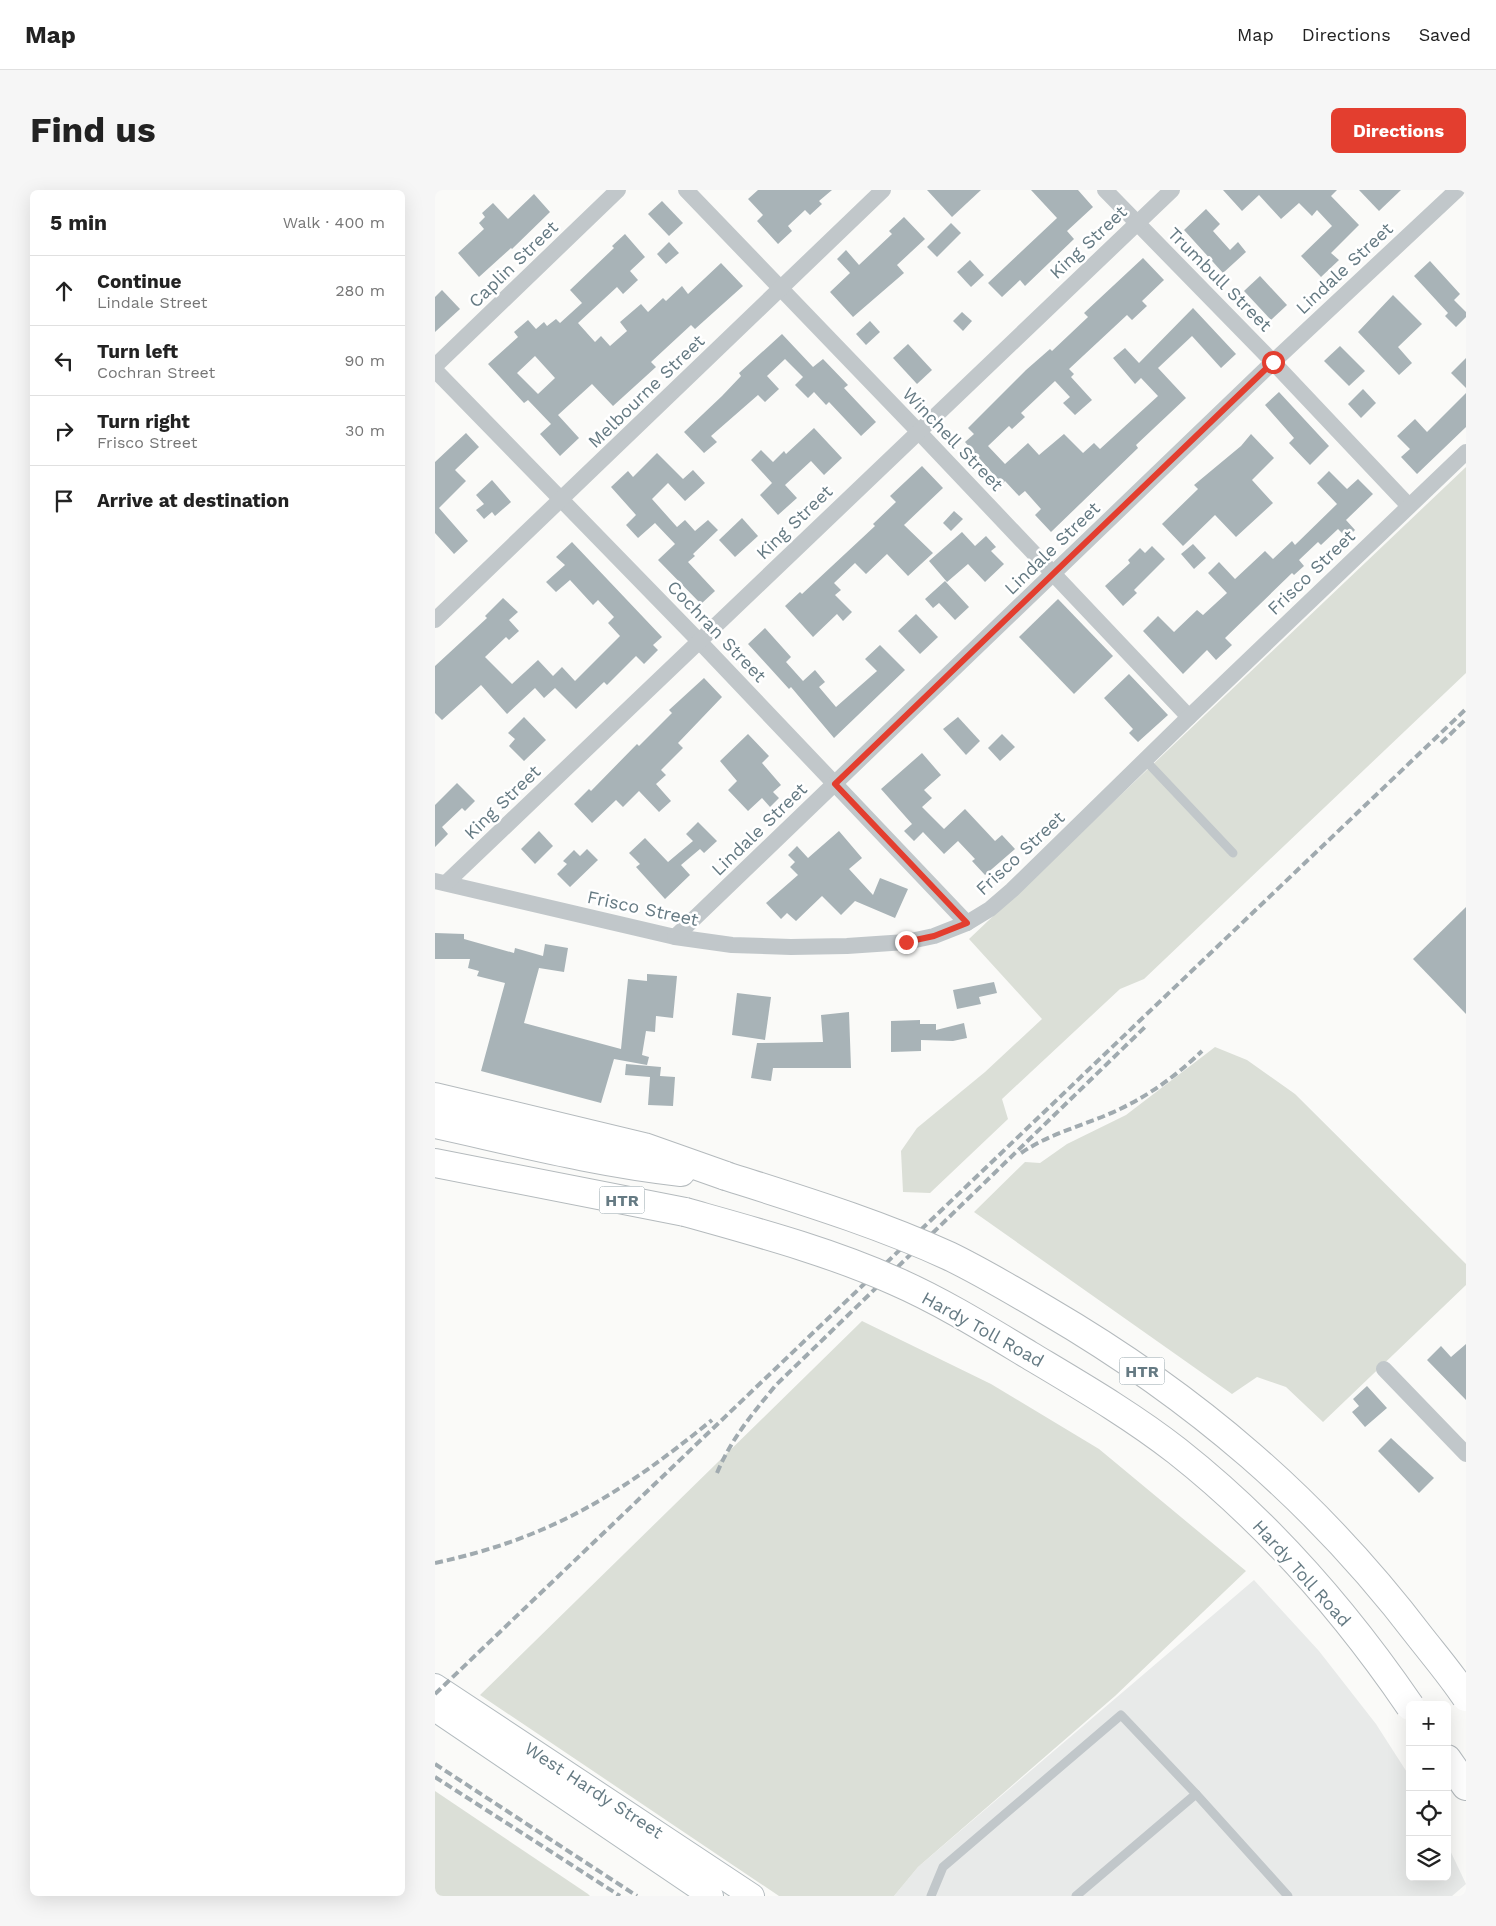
<!DOCTYPE html>
<html lang="en">
<head>
<meta charset="utf-8">
<style>
	:root { --surface:#fff; --page:#f6f6f6; --text:#222; --muted:#767676; --line:#e0e0e0; --accent:#e33e2f }
	body { margin:0; font-family:"Work Sans",sans-serif; background:var(--page); color:var(--text) }
	.controls { position:absolute; right:15px; bottom:15px; display:grid; overflow:hidden; border-radius:8px; box-shadow:0 5px 20px #0002 }
	.controls button { width:45px; height:45px; display:grid; place-items:center; padding:0; border:0; border-bottom:1px solid var(--line); background:var(--surface); color:var(--text); font:25px sans-serif }
	.stop { position:absolute; width:15px; height:15px; margin:-11px; border:4px solid #e33e2f; border-radius:50%; background:#fff }
	.stop.end { background:#e33e2f; border-color:#fff; box-shadow:0 1px 5px #0008 }
	.list { margin:0; padding:0; list-style:none }
	h2 { display:flex; justify-content:space-between; align-items:center; height:65px; margin:0; padding:0 20px; font-size:21px }
	h2 small { font-size:16px; font-weight:400; color:var(--muted) }
	.list li { display:grid; grid-template-columns:32px 1fr auto; gap:15px; align-items:center; box-sizing:border-box; height:70px; padding:0 20px; border-top:1px solid var(--line) }
	.list b { display:block; font-size:19px; white-space:nowrap }
	.list p { margin:0; font-size:16px; white-space:nowrap; color:var(--muted) }
	.list em { font-size:16px; font-style:normal; color:var(--muted) }
	.icon { flex:none; width:28px; height:28px; fill:none; stroke:currentColor; stroke-width:2; stroke-linecap:round; stroke-linejoin:round }
	.map { position:relative; flex:none; width:1031px; height:1706px; overflow:hidden; border-radius:8px }
	header { display:flex; align-items:center; gap:30px; box-sizing:border-box; height:70px; padding:0 25px; background:var(--surface); border-bottom:1px solid var(--line) }
	header strong { font-size:24px }
	nav { display:flex; gap:28px; margin-inline-start:auto; font-size:18px }
	.intro { display:flex; align-items:center; justify-content:space-between; box-sizing:border-box; height:120px; padding:0 30px }
	h1 { margin:0; font-size:35px }
	.button { padding:12px 22px; border-radius:8px; background:var(--accent); color:#fff; font-size:18px; font-weight:700 }
	main { display:flex; gap:30px; padding:0 30px }
	aside { flex:1; background:var(--surface); border-radius:8px; box-shadow:0 5px 20px #0002 }
	.map>svg:first-child { display:block }
	.built { fill:#e8eae9 }
	.green { fill:#dbdfd7 }
	.building { fill:#a8b3b7; fill-rule:evenodd }
	.lines { fill:none; stroke-linecap:round; stroke-linejoin:round }
	.secondary-casing { stroke:#b3bbbf; stroke-width:26 }
	.motorway-casing { stroke:#b4babd; stroke-width:30 }
	.service { stroke:#c1c7ca; stroke-width:9 }
	.minor { stroke:#c1c7ca; stroke-width:16 }
	.secondary { stroke:#fff; stroke-width:24 }
	.motorway { stroke:#fff; stroke-width:28 }
	.rail { stroke:#a0aaaf; stroke-width:4; stroke-dasharray:8 4; stroke-linecap:butt }
	.motorway-bridge-casing { stroke:#b4babd; stroke-width:30; stroke-linecap:butt }
	.motorway-bridge { stroke:#fff; stroke-width:28 }
	.route { stroke:#e33e2f; stroke-width:6 }
	.labels { text-anchor:middle; dominant-baseline:central; stroke-width:5; stroke-linejoin:round; paint-order:stroke }
	.shield { fill:#fff; stroke:#93a2a8; stroke-width:1 }
	.shield-label { font-size:16px; font-weight:bold; fill:#657a83 }
	.street-label { font-size:18px; fill:#657a83; stroke:#fff }
</style>
</head>
<body>
<header>
<strong>Map</strong>
<nav><a>Map</a><a>Directions</a><a>Saved</a></nav>
</header>
<div class="intro"><h1>Find us</h1><a class="button">Directions</a></div>
<main>
<aside>
<h2>5 min<small>Walk · 400 m</small></h2>
<ul class="list">
<li><svg class="icon" aria-label="ahead" viewBox="0 0 24 24"><path d="M12 20V5M6 11l6-6 6 6"/></svg><div><b>Continue</b><p>Lindale Street</p></div><em>280 m</em></li>
<li><svg class="icon" aria-label="left" viewBox="0 0 24 24"><path d="M17 20v-9H6M10 6l-5 5 5 5"/></svg><div><b>Turn left</b><p>Cochran Street</p></div><em>90 m</em></li>
<li><svg class="icon" aria-label="right" viewBox="0 0 24 24"><path d="M7 20v-9h11M14 6l5 5-5 5"/></svg><div><b>Turn right</b><p>Frisco Street</p></div><em>30 m</em></li>
<li><svg class="icon" aria-label="arrive" viewBox="0 0 24 24"><path d="M6 21V4h12l-3 4 3 4H6"/></svg><div><b>Arrive at destination</b></div></li>
</ul>
</aside>
<div class="map">
<svg width="1031" height="1706" viewBox="0 0 1031 1706">
	<rect width="100%" height="100%" fill="#fafaf8"/>
	<!-- built -->
	<path class="built" d="M819,1390L884,1461L941,1534L975,1587V1687H1012V1654L1031,1694L1017,1706H459L483,1677Z"/>
	<!-- green -->
	<g class="green">
		<path d="M1031,277V483L709,789L685,799L567,909L573,929L495,1003L468,1002L466,961L482,938L550,882L607,829L534,749Z"/>
		<path d="M780,857L812,870L860,904L1031,1074V1095L888,1232L851,1197L822,1187L797,1204L539,1022L590,972L605,973L632,954L691,925Z"/>
		<path d="M427,1131L556,1194L664,1259L811,1381L680,1506L483,1677L459,1706H344L45,1505Z"/>
		<path d="M0,1601L153,1704L155,1706H0Z"/>
	</g>
	<!-- building -->
	<g class="building">
		<path d="M323,0H397L384,11L387,14L375,25L370,20L353,36L357,41L343,54L322,31L328,25L313,9Z"/>
		<path d="M492,0H546L517,27Z"/>
		<path d="M596,0H643L658,17L632,41L639,49L590,96L585,90L567,107L553,93L622,28Z"/>
		<path d="M788,0H902L896,6L924,35L896,63L904,70L886,87L866,66L897,36L882,20L877,26L864,13L846,29L824,5L807,21Z"/>
		<path d="M924,0H966L944,21Z"/>
		<path d="M99,4L115,22L77,59L76,58L44,87L23,63L49,39L44,33L50,27L47,23L58,13L73,29Z"/>
		<path d="M227,11L248,33L234,46L213,24Z"/>
		<path d="M771,19L785,34L778,41L795,60L803,52L811,62L788,83L749,40Z"/>
		<path d="M469,27L490,49L462,75L469,83L418,127L395,102L415,83L402,69L411,60L424,75L457,44L454,41Z"/>
		<path d="M516,33L526,43L502,67L492,57Z"/>
		<path d="M190,44L210,67L195,81L203,90L188,104L182,97L143,133L160,152L166,146L175,156L192,141L185,132L206,114L213,122L228,108L231,111L247,96L253,104L286,73L308,96L260,139L256,135L216,172L221,177L178,216L157,194L123,225L144,248L125,266L105,244L116,234L93,210L89,213L53,174L83,147L79,142L93,130L101,139L109,132L112,136L121,129L125,133L147,113L135,100L179,58L177,56ZM100,166L120,188L103,204L82,183Z"/>
		<path d="M234,52L244,63L231,74L222,64Z"/>
		<path d="M708,68L729,90L707,111L712,116L697,130L692,125L634,179L639,184L636,187L657,210L640,225L628,213L635,207L620,191L586,223L590,227L577,239L574,236L553,256L570,274L593,253L604,265L629,244L648,263L659,253L665,259L723,206L706,188L700,194L678,168L690,158L704,173L758,118L801,164L786,178L757,146L723,178L751,208L701,255L703,258L616,342L600,325L606,319L590,301L584,306L570,291L567,294L530,252L539,244L533,238L591,180L615,159L617,161L653,127L649,123Z"/>
		<path d="M535,70L549,85L536,97L522,82Z"/>
		<path d="M995,71L1025,104L1019,110L1031,122V127L1021,137L1010,126L1013,123L979,86Z"/>
		<path d="M825,86L852,115L836,130L809,101Z"/>
		<path d="M7,100L25,119L0,142V107Z"/>
		<path d="M958,105L987,134L963,157L977,173L964,185L923,142Z"/>
		<path d="M527,122L537,131L528,141L518,131Z"/>
		<path d="M435,131L445,142L431,155L421,144Z"/>
		<path d="M347,144L378,177L388,169L413,195L409,198L441,232L426,246L394,212L391,215L379,202L373,208L360,195L368,187L350,169L332,186L344,199L330,212L323,205L276,246L282,252L269,263L249,242L287,206L306,186L304,183Z"/>
		<path d="M473,154L497,180L482,194L458,168Z"/>
		<path d="M905,156L930,181L914,196L889,171Z"/>
		<path d="M1031,168V198L1016,183Z"/>
		<path d="M928,199L941,213L926,228L913,214Z"/>
		<path d="M844,202L894,256L875,275L854,253L859,248L830,215Z"/>
		<path d="M1031,203V237L982,284L966,267L975,259L962,246L980,229L992,242Z"/>
		<path d="M379,238L407,268L389,285L376,271L350,295L362,308L343,325L325,305L337,293L316,270L326,260L338,272L349,261L351,264Z"/>
		<path d="M31,243L44,257L20,280L31,291L4,318L33,351L19,364L0,343V272Z"/>
		<path d="M816,244L839,268L817,290L838,313L801,347L780,325L748,356L727,334L763,299L759,295L806,256Z"/>
		<path d="M222,263L248,289L258,280L270,293L250,311L233,293L217,309L242,337L250,330L260,341L273,330L283,340L258,364L260,366L253,372L280,401L266,414L223,370L240,354L220,333L203,348L191,335L201,325L176,297L193,281L198,287Z"/>
		<path d="M487,276L508,298L469,335L498,363L473,386L452,364L431,384L420,373L399,393L406,400L400,405L417,422L408,431L402,424L378,447L350,416L365,402L367,404L440,336L438,334L461,312L455,306Z"/>
		<path d="M894,281L912,299L923,289L938,304L911,330L920,340L912,348L903,339L886,355L883,352L864,370L869,376L859,385L857,383L790,448L797,455L781,470L772,460L748,484L708,441L723,426L739,442L762,420L768,425L792,403L773,383L784,372L800,389L830,361L838,369L857,351L860,355L902,314L882,293Z"/>
		<path d="M57,290L76,312L60,326L57,322L49,329L41,320L49,314L41,305Z"/>
		<path d="M519,321L528,329L516,341L508,333Z"/>
		<path d="M307,328L323,346L300,367L284,350Z"/>
		<path d="M527,342L540,356L551,346L561,357L556,361L569,374L550,392L533,374L512,392L494,371Z"/>
		<path d="M137,352L227,447L218,455L223,460L209,474L201,466L172,495L169,492L141,519L120,498L109,508L100,498L72,524L46,495L7,530L0,523V476L52,428L50,426L68,408L83,422L74,430L84,441L74,450L71,447L50,467L77,494L103,470L118,486L127,477L140,491L185,446L173,433L179,427L163,410L158,415L135,390L121,402L111,392L130,375L121,367Z"/>
		<path d="M758,354L771,368L759,379L746,364Z"/>
		<path d="M717,356L730,369L699,400L702,403L688,416L670,396L695,373L693,370L705,358L710,363Z"/>
		<path d="M510,391L534,417L520,430L504,413L498,418L490,409Z"/>
		<path d="M623,409L678,466L639,504L584,447Z"/>
		<path d="M481,424L503,447L485,464L463,441Z"/>
		<path d="M330,438L356,467L351,472L368,491L380,480L390,492L384,497L401,517L442,481L430,469L445,455L470,480L399,548L356,497L354,499L313,454Z"/>
		<path d="M694,484L733,525L703,552L694,543L698,539L669,508Z"/>
		<path d="M269,488L287,507L243,553L248,558L226,580L231,585L221,594L236,611L224,622L204,601L188,617L181,610L157,633L139,614L154,599L156,601L202,554L204,556L237,523L234,520Z"/>
		<path d="M89,527L111,550L89,571L74,556L80,549L73,543Z"/>
		<path d="M523,527L545,551L531,565L508,539Z"/>
		<path d="M313,544L334,566L327,573L346,595L338,602L344,608L335,617L327,608L313,621L293,600L302,591L285,571Z"/>
		<path d="M567,544L580,557L565,571L553,558Z"/>
		<path d="M487,563L506,585L489,600L497,608L487,617L509,639L530,619L560,651L567,645L580,659L550,685L537,671L540,669L523,651L509,664L488,642L479,651L469,641L477,634L446,599Z"/>
		<path d="M22,593L40,611L30,621L27,618L7,637L13,644L0,657V615Z"/>
		<path d="M263,632L282,651L269,663L265,659L246,675L255,685L230,709L201,677L205,674L194,663L210,648L233,672L258,651L251,644Z"/>
		<path d="M104,641L118,656L100,674L86,659Z"/>
		<path d="M404,641L427,668L414,679L438,705L445,688L473,699L460,728L420,711L406,725L387,706L361,731L352,723L346,729L331,713L363,685L355,677L360,672L353,665L362,656L373,668Z"/>
		<path d="M152,659L163,670L135,697L122,684L132,674L128,671L139,660L145,666Z"/>
		<path d="M1031,717V824L978,769Z"/>
		<path d="M0,743L29,744V749L79,763L80,758L108,766L110,754L133,758L129,782L104,778L89,833L186,859L193,789L212,791V784L242,786L238,828L221,826L220,842L211,841L207,865L214,867L212,875L179,869L166,913L46,881L70,793L42,786L44,781L33,778L35,769H0Z"/>
		<path d="M559,792L562,803L544,807L546,814L522,819L518,800Z"/>
		<path d="M302,803L336,807L330,850L297,845Z"/>
		<path d="M414,822L416,878H338L336,891L316,888L322,853L388,852L386,825Z"/>
		<path d="M485,830V834H501V840L529,833L532,848L518,851L486,850V861L456,862V831Z"/>
		<path d="M191,874L226,877L225,886L240,887L238,916L213,915L215,887L190,885Z"/>
		<path d="M1031,1154V1210L992,1170L1006,1156L1016,1167Z"/>
		<path d="M932,1196L952,1218L930,1237L917,1222L924,1216L918,1209Z"/>
		<path d="M956,1248L999,1288L984,1303L943,1261Z"/>
	</g>
	<g class="lines">
		<defs>
			<g id="secondary">
				<path d="M0,1496L317,1706"/>
				<path d="M0,1519L276,1706"/>
			</g>
			<g id="motorway">
				<path d="M0,907L209,957L291,986"/>
				<path d="M0,934C82,952 163,973 246,982"/>
				<path d="M0,973L250,1022"/>
				<path d="M1012,1569L1031,1596"/>
			</g>
		</defs>
		<!-- secondary casing -->
		<use href="#secondary" class="secondary-casing"/>
		<!-- motorway casing -->
		<use href="#motorway" class="motorway-casing"/>
		<!-- service -->
		<g class="service">
			<path d="M710,570L798,663"/>
			<path d="M761,1604L853,1706"/>
			<path d="M496,1706L508,1677L686,1525L761,1604L641,1706"/>
		</g>
		<!-- minor -->
		<g class="minor">
			<path d="M251,0L483,241L754,527"/>
			<path d="M670,0L838,172L974,316"/>
			<path d="M0,176L183,0"/>
			<path d="M0,180L264,451L532,733"/>
			<path d="M0,430L448,0"/>
			<path d="M0,691L240,747L297,755L356,757L412,756L471,752L499,746L532,733L555,719L577,700L754,527L1031,262"/>
			<path d="M11,693L737,0"/>
			<path d="M240,747L838,172L1022,0"/>
			<path d="M949,1179L1031,1264"/>
		</g>
		<!-- secondary -->
		<use href="#secondary" class="secondary"/>
		<!-- motorway -->
		<use href="#motorway" class="motorway"/>
		<!-- rail -->
		<g class="rail">
			<path d="M1006,553L1031,529"/>
			<path d="M586,963C617,942 652,935 685,919C716,904 742,885 767,861"/>
			<path d="M282,1283C296,1249 318,1223 341,1195L710,837"/>
			<path d="M0,1373C116,1348 186,1304 277,1230"/>
			<path d="M0,1504L1031,519"/>
			<path d="M0,1574L202,1706"/>
			<path d="M0,1587L185,1706"/>
		</g>
		<defs>
			<g id="motorway-bridge">
				<path d="M291,986C366,1010 442,1033 514,1066C547,1082 579,1101 611,1120C760,1207 882,1311 986,1448C1001,1467 1017,1486 1031,1507"/>
				<path d="M250,1022C321,1042 393,1061 460,1091C506,1111 551,1139 594,1165C644,1195 696,1225 742,1261C832,1332 910,1421 975,1516"/>
			</g>
		</defs>
		<!-- motorway-bridge casing -->
		<use href="#motorway-bridge" class="motorway-bridge-casing"/>
		<!-- motorway-bridge -->
		<use href="#motorway-bridge" class="motorway-bridge"/>
	</g>
	<g class="lines">
		<!-- route -->
		<path class="route" d="M471,752L499,746L532,733L400,594L838,172"/>
	</g>
	<g class="labels">
		<!-- shield labels -->
		<g class="shield">
			<rect x="164.5" y="996.5" width="45" height="27" rx="4"/>
			<rect x="684.5" y="1167.5" width="45" height="27" rx="4"/>
		</g>
		<g class="shield-label">
			<text x="187" y="1010">HTR</text>
			<text x="707" y="1181">HTR</text>
		</g>
		<!-- street labels -->
		<g class="street-label">
			<text transform="translate(653 52) rotate(-43)">King Street</text>
			<text transform="translate(78 74) rotate(-44)">Caplin Street</text>
			<text transform="translate(909 78) rotate(-43)">Lindale Street</text>
			<text transform="translate(785 89) rotate(45)">Trumbull Street</text>
			<text transform="translate(211 201) rotate(-44)">Melbourne Street</text>
			<text transform="translate(518 249) rotate(46)">Winchell Street</text>
			<text transform="translate(359 332) rotate(-44)">King Street</text>
			<text transform="translate(617 358) rotate(-44)">Lindale Street</text>
			<text transform="translate(876 382) rotate(-44)">Frisco Street</text>
			<text transform="translate(282 441) rotate(46)">Cochran Street</text>
			<text transform="translate(67 612) rotate(-44)">King Street</text>
			<text transform="translate(324 639) rotate(-44)">Lindale Street</text>
			<text transform="translate(585 663) rotate(-43)">Frisco Street</text>
			<text transform="translate(208 718) rotate(12)">Frisco Street</text>
			<text transform="translate(548 1139) rotate(29)">Hardy Toll Road</text>
			<text transform="translate(867 1383) rotate(48)">Hardy Toll Road</text>
			<text transform="translate(159 1600) rotate(33)">West Hardy Street</text>
		</g>
	</g>
</svg>
<div class="controls">
<button>+</button>
<button>−</button>
<button><svg class="icon" aria-label="locate" viewBox="0 0 24 24"><circle cx="12" cy="12" r="6"/><path d="M12 2v4M12 18v4M2 12h4M18 12h4"/></svg></button>
<button><svg class="icon" aria-label="layers" viewBox="0 0 24 24"><path d="M12 4l9 5-9 5-9-5zM3 14l9 5 9-5"/></svg></button>
</div>
<div class="stop" style="left:838px;top:172px"></div>
<div class="stop end" style="left:471px;top:752px"></div>
</div>
</main>
</body>
</html>
